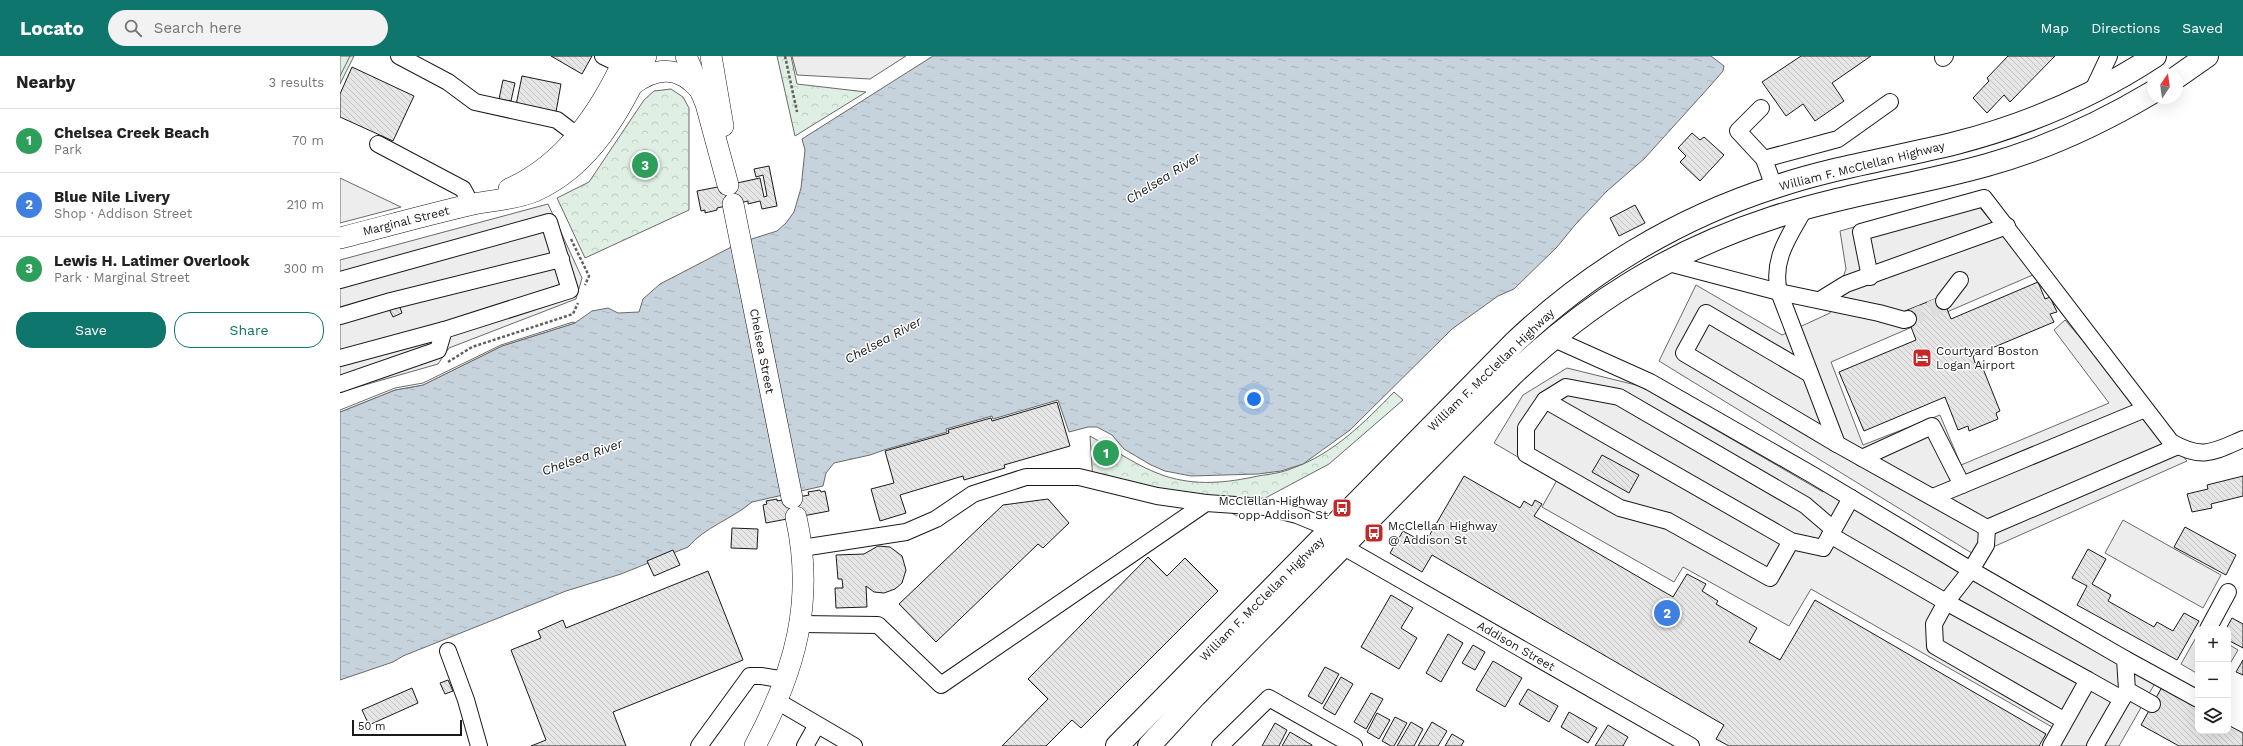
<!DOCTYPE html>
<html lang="en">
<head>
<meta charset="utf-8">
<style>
	:root { --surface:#fff; --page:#f2f2f2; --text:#222; --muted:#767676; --line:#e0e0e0; --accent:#0f766e }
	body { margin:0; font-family:"Work Sans",sans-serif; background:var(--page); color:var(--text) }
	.controls { position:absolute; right:12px; bottom:12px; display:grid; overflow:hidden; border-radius:8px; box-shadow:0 4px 16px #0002 }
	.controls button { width:36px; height:36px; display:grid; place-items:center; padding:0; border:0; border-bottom:1px solid var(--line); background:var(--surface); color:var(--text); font:20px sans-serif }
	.compass { position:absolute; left:1807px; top:12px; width:36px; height:36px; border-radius:50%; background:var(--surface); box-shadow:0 4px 16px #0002; rotate:13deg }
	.scale { position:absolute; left:12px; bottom:10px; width:110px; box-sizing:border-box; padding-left:4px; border:2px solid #1a1a1a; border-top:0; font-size:11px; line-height:14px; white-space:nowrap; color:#1a1a1a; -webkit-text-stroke:3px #fff; paint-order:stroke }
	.you { position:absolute; left:914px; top:343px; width:14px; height:14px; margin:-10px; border:3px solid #fff; border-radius:50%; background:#1a73e8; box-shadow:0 0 0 6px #1a73e833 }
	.badge { display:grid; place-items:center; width:26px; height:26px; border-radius:50%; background:var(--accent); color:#fff; font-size:13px; font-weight:700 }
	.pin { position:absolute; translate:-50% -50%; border:2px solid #fff; box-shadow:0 1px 4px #0006 }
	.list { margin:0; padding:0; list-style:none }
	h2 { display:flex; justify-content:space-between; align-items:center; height:52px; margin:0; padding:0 16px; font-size:17px }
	h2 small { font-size:13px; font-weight:400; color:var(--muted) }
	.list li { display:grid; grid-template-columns:26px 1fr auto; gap:12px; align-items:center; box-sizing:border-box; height:64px; padding:0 16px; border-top:1px solid var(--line) }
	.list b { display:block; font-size:15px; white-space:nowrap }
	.list p { margin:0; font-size:13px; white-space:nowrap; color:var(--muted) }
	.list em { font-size:13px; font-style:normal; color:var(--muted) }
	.actions { display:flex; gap:8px; padding:12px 16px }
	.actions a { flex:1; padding:9px 0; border:1px solid var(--accent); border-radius:16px; text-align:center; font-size:14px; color:var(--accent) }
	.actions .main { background:var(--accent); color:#fff }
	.icon { flex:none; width:22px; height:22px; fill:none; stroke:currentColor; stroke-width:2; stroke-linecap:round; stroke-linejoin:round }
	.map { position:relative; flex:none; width:1903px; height:690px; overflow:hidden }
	header { display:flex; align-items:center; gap:24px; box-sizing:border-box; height:56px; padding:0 20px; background:var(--accent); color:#fff }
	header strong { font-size:19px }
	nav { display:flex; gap:22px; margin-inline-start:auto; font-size:14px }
	.search { width:280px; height:36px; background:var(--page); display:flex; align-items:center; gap:10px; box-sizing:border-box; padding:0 14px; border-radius:22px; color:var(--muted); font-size:15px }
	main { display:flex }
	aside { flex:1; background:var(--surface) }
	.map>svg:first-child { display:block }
	.park { fill:url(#park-crowns); stroke:#6a6a6a }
	.pitch { fill:#e0efe3; stroke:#6a6a6a }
	.parking { fill:#ededed; stroke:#6a6a6a }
	.water { fill:url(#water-ripples); stroke:#6a6a6a }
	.pier { fill:#fff; stroke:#6a6a6a }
	.building { fill:url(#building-back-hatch); stroke:#1a1a1a }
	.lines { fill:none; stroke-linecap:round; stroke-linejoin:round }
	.minor-tunnel { stroke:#ddd; stroke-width:16; stroke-dasharray:16 8; stroke-linecap:butt }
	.minor-casing { stroke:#1a1a1a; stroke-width:18 }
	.major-casing { stroke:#1a1a1a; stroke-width:22 }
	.highway-casing { stroke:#1a1a1a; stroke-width:24 }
	.path { stroke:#5f5f5f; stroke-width:2.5; stroke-dasharray:3 2; stroke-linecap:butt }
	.minor { stroke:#fff; stroke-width:16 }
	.major { stroke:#fff; stroke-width:21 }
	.highway { stroke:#fff; stroke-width:22 }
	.labels { text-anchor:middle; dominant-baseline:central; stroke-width:3; stroke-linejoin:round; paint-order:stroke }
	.street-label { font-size:12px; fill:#1a1a1a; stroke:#fff }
	.poi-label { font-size:12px; fill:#1a1a1a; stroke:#fff; text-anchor:start }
	.water-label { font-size:13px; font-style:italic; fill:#1a1a1a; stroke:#fff }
</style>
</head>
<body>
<header>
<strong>Locato</strong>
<div class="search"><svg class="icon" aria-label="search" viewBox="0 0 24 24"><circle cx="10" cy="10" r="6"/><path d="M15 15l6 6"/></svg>Search here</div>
<nav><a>Map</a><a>Directions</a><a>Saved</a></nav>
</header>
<main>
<aside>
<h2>Nearby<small>3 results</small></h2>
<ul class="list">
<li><span class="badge" style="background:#2e9e5b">1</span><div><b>Chelsea Creek Beach</b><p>Park</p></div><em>70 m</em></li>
<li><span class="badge" style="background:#3f7fe0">2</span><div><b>Blue Nile Livery</b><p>Shop · Addison Street</p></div><em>210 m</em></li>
<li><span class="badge" style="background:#2e9e5b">3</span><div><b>Lewis H. Latimer Overlook</b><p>Park · Marginal Street</p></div><em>300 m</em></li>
</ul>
<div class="actions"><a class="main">Save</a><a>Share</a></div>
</aside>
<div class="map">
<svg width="1903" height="690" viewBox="0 0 1903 690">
	<defs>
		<pattern id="park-crowns" width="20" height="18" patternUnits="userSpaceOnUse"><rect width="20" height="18" fill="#e0efe3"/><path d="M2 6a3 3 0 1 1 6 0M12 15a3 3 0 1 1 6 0" fill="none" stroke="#c0ccc2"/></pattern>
		<pattern id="water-ripples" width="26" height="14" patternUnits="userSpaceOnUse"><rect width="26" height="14" fill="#c6d2dc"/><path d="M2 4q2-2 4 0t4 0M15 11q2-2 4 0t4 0" fill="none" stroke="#aab4bc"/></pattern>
		<pattern id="building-back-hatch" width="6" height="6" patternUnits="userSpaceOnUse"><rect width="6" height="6" fill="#e6e6e6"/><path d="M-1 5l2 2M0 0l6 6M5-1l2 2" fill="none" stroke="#c5c5c5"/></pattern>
	</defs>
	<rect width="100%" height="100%" fill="#fff"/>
	<!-- park -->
	<g class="park">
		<path d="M0,0H14L0,28Z"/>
		<path d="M437,0H451L457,28L526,36L455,80Z"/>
		<path d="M331,33L343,41L349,52V154L245,202L217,142L249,126L304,44L314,35Z"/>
		<path d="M1054,336L1063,344L989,408L916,447L897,460L888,455L753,426L750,380C775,394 798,411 825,420C856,430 886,427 918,420C930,418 942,417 953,412C993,398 1025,366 1054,336Z"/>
	</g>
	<!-- pitch -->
	<path class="pitch" d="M0,0H10L0,20Z"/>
	<!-- parking -->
	<g class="parking">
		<path d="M452,0H566L530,23L457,19Z"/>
		<path d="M0,122L61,151L0,167Z"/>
		<path d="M1634,137L1641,153L1695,218L1491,306L1523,389L1600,359L1621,409L1769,347L1714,274L1725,264L1847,405L1635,499L1319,305L1356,229L1442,279L1490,257L1506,213L1500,175Z"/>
		<path d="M208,148L242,222L236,243L109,292L98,308L0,336V204Z"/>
		<path d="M1227,312L1300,330L1483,436L1491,423L1822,615L1779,690H1702L1712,671L1471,533L1449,570L1343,511L1334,526L1202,451L1217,424L1154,387L1183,339Z"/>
		<path d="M1783,464L1881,519L1863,552L1765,497Z"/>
		<path d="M1858,578V618L1841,608Z"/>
		<path d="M1888,588L1898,594L1888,611Z"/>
	</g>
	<!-- water -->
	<path class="water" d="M593,0H1371L1384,10L1383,15L1370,30L1304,103L1267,135L1235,169L1217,191L1174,233L1158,240L1112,273L1010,374L963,408L941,415L918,418L851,420L825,415L811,409L784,393L772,379L757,371H748L729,376L718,344L653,363L652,360L606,373L607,376L544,394L530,399L494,407L486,417L483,430L412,446C392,463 365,471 348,491L281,518L226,535L63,600L53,606L0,624V356L55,334L83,329L162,290L235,267L252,255L268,252L278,257L299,256L303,243L320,228L399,187L437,175L446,167L454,156L461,132L465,94L462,83Z"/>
	<!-- pier -->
	<path class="pier" d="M233,266L235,267L162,290L83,329L55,334L0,356V354L55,332L83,327L161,289Z"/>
	<!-- building -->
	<g class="building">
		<path d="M211,0H252L242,18Z"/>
		<path d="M1461,0H1531L1492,27L1504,45L1475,65L1463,48L1446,60L1422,26Z"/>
		<path d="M1668,0H1715L1670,46L1664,39L1647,57L1633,42L1649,25L1647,22Z"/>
		<path d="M12,11L74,40L53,85L0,61V38Z"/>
		<path d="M182,20L221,28L216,56L176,49Z"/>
		<path d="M163,24L175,27L171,45L159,43Z"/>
		<path d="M1352,77L1360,84L1364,81L1384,99L1360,125L1340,106L1346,100L1338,92Z"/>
		<path d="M429,110L437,150L422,153L420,145L408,148V145L377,152V154L365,157V154L361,155L357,135L388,129L420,122L424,141L427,140L423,119L416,121L414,113Z"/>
		<path d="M1295,149L1305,167L1279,180L1270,162Z"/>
		<path d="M1698,226L1705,243L1710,241L1717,256L1710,258L1714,266L1633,300L1635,307L1640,305L1660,355L1656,357L1658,363L1629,375L1628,370L1618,374L1605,341L1524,375L1499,316L1576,284L1565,255L1602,240L1611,263Z"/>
		<path d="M59,249L62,257L53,261L49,253Z"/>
		<path d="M717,346L730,390L664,409L665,412L624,424L623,420L560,439L566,457L540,465L531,433L554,427L545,395L609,377L608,374L651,362L652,365Z"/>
		<path d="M1262,399L1299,419L1289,437L1252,416Z"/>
		<path d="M1124,420L1180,452L1184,445L1192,450L1195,444L1202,448L1194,460L1333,541L1347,518L1366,528L1362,535L1378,545L1376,548L1417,572L1409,586L1440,604L1475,544L1706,678L1699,690H1389L1376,683L1384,669L1092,499L1082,516L1050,497L1063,475L1085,487Z"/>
		<path d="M1903,420V440L1871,448L1872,452L1852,456L1847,438L1868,433L1867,429Z"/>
		<path d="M480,434L481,436L485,435L489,455L426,467L423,449L427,448L426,445L437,443V445L469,439L468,436Z"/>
		<path d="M708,443L729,467L703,492L698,488L596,586L559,548L663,449Z"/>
		<path d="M1845,471L1896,499L1886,519L1834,491Z"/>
		<path d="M392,472L418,473L417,493L391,492Z"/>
		<path d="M538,490L550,491L562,500L566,514L562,527L555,533L544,537L534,536L526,530L527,551L496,552L495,532H503L502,523H498L496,499L524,498Z"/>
		<path d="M1748,493L1766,503L1752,528L1771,539L1768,545L1814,571L1817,566L1833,575L1844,557L1859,565L1837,604L1737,549L1747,530L1732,522Z"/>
		<path d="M333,494L340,509L314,520L307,505Z"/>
		<path d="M808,501L827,520L845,502L878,535L741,672L732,664L706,690H662L708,643L688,623Z"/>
		<path d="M368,515L403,604L273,656L286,690H191L206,684L171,594L201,582L198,575L223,564L226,572Z"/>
		<path d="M1051,539L1073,552L1061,572L1077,582L1059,613L1021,591Z"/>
		<path d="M1892,562L1903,568V592L1888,584V573H1886Z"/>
		<path d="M1108,578L1123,587L1101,626L1086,617Z"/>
		<path d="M1133,589L1145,596L1135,614L1122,607Z"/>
		<path d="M1903,604V619L1896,616Z"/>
		<path d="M1153,605L1182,622L1165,651L1136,634Z"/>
		<path d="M985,611L999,618L982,648L968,640Z"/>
		<path d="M1001,621L1013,628L995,659L983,652Z"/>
		<path d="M108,624L113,635L105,638L100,627Z"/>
		<path d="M1822,631L1858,646V675H1888V669L1903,677V690H1839L1801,669Z"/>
		<path d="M72,632L78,647L29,669L22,654Z"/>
		<path d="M1188,633L1218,650L1209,666L1179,648Z"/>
		<path d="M1031,637L1043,643L1026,673L1014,666Z"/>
		<path d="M1229,656L1257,672L1248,687L1221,671Z"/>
		<path d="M1037,657L1050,664L1039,683L1027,676Z"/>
		<path d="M1055,661L1067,667L1054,690H1051L1042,685Z"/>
		<path d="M1071,666L1083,673L1074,690H1057Z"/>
		<path d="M1092,666L1107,675L1098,690H1078Z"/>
		<path d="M935,667L947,674L939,690H922Z"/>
		<path d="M1268,669L1288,681L1283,690H1255Z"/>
		<path d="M950,676L972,689V690H942Z"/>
		<path d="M1112,678L1124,685L1121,690H1105Z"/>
	</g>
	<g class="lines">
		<!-- minor-tunnel -->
		<path class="minor-tunnel" d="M1568,263L1600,249L1604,245"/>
		<defs>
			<g id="minor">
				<path d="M59,0L108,26L135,46L217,64L238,80"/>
				<path d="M263,0L282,9"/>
				<path d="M1603,2L1605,0"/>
				<path d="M1752,36L1769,0"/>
				<path d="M1421,52L1398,75L1424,103L1434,131"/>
				<path d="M38,88L123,133L131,148"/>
				<path d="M1424,103L1498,83L1550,46"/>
				<path d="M1465,152C1450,179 1431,203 1439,236L1497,388L1647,472"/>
				<path d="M1325,206L1439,236L1539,257L1564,264L1568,263"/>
				<path d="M1530,221L1521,176L1644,142L1831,386C1862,404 1873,396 1903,383"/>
				<path d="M0,224L209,166L230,234L104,274L98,294L0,328"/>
				<path d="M1480,244L1506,228L1667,170"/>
				<path d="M1604,245L1620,224"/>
				<path d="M0,260L51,245L221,203"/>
				<path d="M1212,282L1310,326L1471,418L1631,514L1785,603L1787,634L1782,643"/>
				<path d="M0,302L104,274"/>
				<path d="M1470,318L1366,257L1344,297L1497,388"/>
				<path d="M1205,344L1226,331L1279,341L1465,449L1493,473"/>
				<path d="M1522,402L1592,370L1622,429"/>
				<path d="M1593,441L1805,353"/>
				<path d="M1647,472L1838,390"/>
				<path d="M1490,479L1606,546L1631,514L1646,489L1647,472"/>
				<path d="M1451,485L1205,344L1186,372V398L1280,452L1328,465L1430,522L1451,485L1483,492L1511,442"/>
				<path d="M1002,490L1351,690"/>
				<path d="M462,492L566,476L596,463L633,438L686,421H739L817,440L866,447"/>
				<path d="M461,568L538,569L601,629L866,447L925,451L957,459L991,473"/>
				<path d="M1868,573L1888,536"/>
				<path d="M108,595L126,644L139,690"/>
				<path d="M1785,603L1858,643"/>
				<path d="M1748,624L1782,643L1755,690"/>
				<path d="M1787,634L1812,648"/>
				<path d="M437,645L514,690"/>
				<path d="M359,690L410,620H421L445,624"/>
				<path d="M465,690L477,669"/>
				<path d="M880,690L929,642L1014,690"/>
				<path d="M1711,690L1748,624L1606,546L1594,568L1595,590L1725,665"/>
			</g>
			<g id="major">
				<path d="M346,0L366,48L388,129"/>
				<path d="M371,0L383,70"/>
				<path d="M292,29C316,11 339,9 360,34"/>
				<path d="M169,133C226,108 261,54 286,0"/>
				<path d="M393,148L452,442"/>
				<path d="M0,182C43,171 86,159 129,149C151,144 174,144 195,135C251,110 282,53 306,0"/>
				<path d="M415,690C455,615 475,545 456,461"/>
			</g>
			<g id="highway">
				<path d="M1837,21L1867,0"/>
				<path d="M777,690L1174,287C1248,216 1338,162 1435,131C1494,111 1556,102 1616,87C1686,69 1754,40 1815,0"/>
				<path d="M809,690L855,640L1172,319C1249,246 1331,195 1432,162C1502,139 1576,129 1647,109C1705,93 1761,67 1813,36"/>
			</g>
		</defs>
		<!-- minor casing -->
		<use href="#minor" class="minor-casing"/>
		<!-- major casing -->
		<use href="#major" class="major-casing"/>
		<!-- highway casing -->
		<use href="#highway" class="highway-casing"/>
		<!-- path -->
		<g class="path">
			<path d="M445,0L457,56"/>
			<path d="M231,183L249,220L245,229"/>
			<path d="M108,306L132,291L233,258L238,247"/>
		</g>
		<!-- minor -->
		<use href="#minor" class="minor"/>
		<!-- major -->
		<use href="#major" class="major"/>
		<!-- highway -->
		<use href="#highway" class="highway"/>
	</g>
	<!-- icons -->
	<defs>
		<symbol id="hotel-square" viewBox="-11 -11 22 22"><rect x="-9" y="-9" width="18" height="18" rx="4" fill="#c62828" stroke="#fff"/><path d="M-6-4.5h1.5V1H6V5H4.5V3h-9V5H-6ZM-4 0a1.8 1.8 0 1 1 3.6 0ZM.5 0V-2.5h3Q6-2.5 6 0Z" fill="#fff"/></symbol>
		<symbol id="bus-square" viewBox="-11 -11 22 22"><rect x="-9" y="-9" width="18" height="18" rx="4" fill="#c62828" stroke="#fff"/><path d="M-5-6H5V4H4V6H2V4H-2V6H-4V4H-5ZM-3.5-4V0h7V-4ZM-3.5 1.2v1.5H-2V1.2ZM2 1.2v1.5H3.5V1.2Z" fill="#fff"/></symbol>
	</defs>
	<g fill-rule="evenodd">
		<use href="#hotel-square" x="1571" y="291" width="22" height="22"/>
		<use href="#bus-square" x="991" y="441" width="22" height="22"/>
		<use href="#bus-square" x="1023" y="466" width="22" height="22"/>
	</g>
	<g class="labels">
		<!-- street labels -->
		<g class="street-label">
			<text transform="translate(1522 110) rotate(-14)">William F. McClellan Highway</text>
			<text transform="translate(66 165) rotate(-14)">Marginal Street</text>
			<text transform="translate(422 295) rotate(79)">Chelsea Street</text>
			<text transform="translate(1151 314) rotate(-44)">William F. McClellan Highway</text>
			<text transform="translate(922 543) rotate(-45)">William F. McClellan Highway</text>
			<text transform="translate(1176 590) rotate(30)">Addison Street</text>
		</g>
		<!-- poi labels -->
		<g class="poi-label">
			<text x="1596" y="295">Courtyard Boston<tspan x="1596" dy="14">Logan Airport</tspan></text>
			<text x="988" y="445" text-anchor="end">McClellan Highway<tspan x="988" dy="14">opp Addison St</tspan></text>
			<text x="1048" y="470">McClellan Highway<tspan x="1048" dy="14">@ Addison St</tspan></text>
		</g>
		<!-- water labels -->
		<g class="water-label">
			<text transform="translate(823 122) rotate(-32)">Chelsea River</text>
			<text transform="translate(543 284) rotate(-28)">Chelsea River</text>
			<text transform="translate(242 401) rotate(-20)">Chelsea River</text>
		</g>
	</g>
</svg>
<div class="controls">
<button>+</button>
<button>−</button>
<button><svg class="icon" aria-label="layers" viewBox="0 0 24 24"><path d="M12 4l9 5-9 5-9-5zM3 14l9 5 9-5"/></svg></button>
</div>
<svg class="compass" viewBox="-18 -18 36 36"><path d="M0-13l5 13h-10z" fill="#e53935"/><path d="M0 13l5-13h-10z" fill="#767676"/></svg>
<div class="scale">50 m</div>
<div class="you"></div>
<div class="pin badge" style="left:766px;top:397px;background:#2e9e5b">1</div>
<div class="pin badge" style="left:1327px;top:557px;background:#3f7fe0">2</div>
<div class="pin badge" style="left:305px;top:109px;background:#2e9e5b">3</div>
</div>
</main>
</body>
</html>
